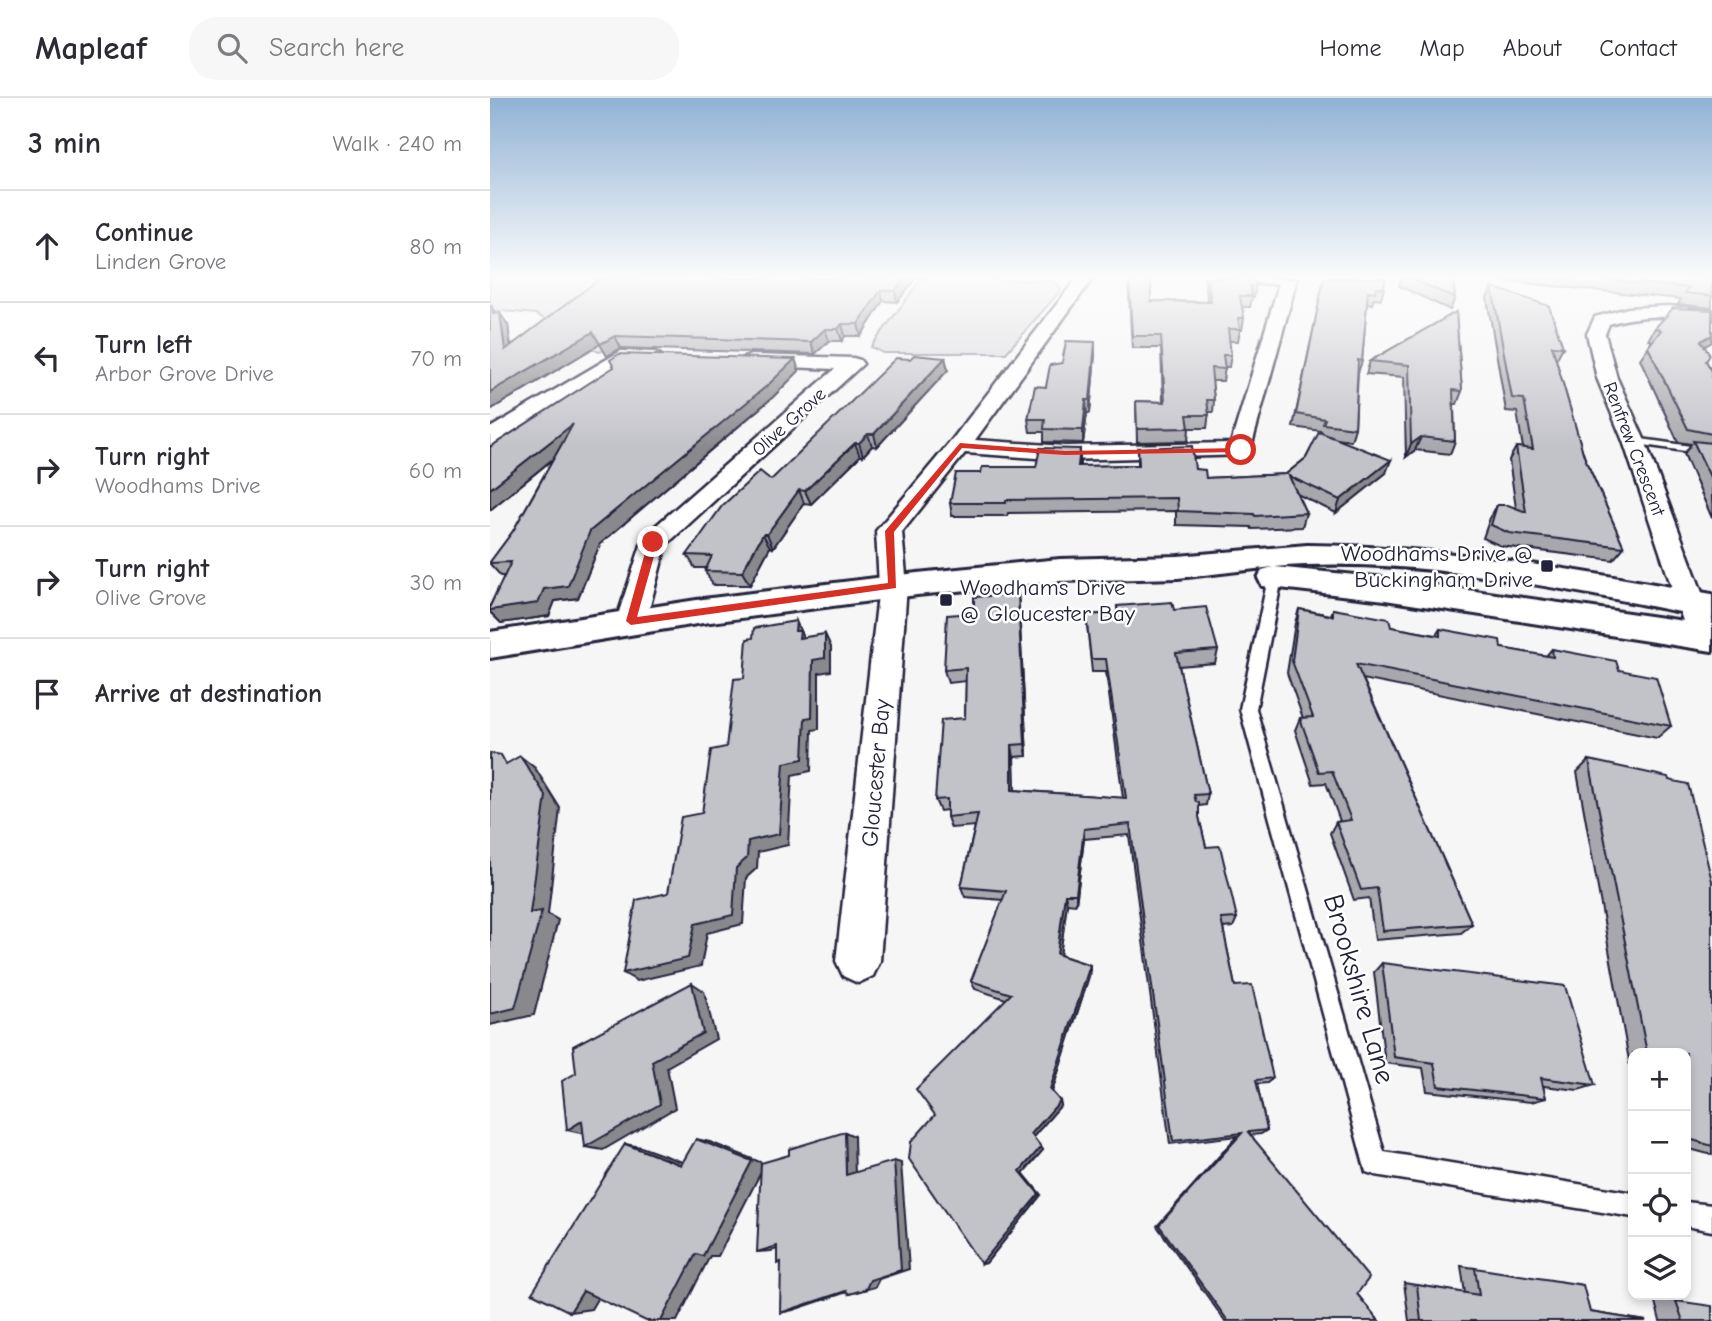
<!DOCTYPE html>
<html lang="en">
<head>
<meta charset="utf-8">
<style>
	:root { --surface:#fff; --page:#f7f7f7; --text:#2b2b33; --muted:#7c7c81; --line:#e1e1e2 }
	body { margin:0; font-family:"Comic Neue",sans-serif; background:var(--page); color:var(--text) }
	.controls { position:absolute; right:21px; bottom:21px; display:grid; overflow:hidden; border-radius:14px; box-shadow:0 4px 10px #0003 }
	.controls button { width:63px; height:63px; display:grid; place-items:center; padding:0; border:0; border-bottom:2px solid var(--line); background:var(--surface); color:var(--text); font:35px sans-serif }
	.stop { position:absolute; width:21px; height:21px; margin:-16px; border:5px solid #d93025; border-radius:50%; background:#fff }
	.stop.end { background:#d93025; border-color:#fff; box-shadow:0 2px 7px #0008 }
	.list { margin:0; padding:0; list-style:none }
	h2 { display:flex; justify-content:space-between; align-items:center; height:91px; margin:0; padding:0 28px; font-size:30px }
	h2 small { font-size:23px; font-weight:400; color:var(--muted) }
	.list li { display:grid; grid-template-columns:46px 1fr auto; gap:21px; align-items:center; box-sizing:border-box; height:112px; padding:0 28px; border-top:2px solid var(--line) }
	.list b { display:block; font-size:26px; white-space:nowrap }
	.list p { margin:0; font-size:23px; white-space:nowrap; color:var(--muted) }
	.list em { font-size:23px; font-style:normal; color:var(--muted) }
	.icon { flex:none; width:38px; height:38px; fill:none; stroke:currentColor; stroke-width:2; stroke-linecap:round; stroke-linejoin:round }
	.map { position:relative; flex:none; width:1222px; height:1223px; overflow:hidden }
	header { display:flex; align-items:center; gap:42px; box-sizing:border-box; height:98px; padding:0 35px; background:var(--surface); border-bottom:2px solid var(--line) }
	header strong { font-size:33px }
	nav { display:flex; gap:38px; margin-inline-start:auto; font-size:24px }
	.search { width:490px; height:63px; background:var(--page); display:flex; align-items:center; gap:18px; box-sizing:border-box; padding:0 24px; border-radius:28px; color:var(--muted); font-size:26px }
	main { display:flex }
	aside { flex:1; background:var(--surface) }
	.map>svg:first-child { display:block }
	.green { fill:#d7d7db; stroke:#7c7c8b; stroke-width:2 }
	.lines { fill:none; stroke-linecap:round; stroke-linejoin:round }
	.lane-casing { stroke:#22223b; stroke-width:5 }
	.street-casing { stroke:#22223b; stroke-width:5 }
	.secondary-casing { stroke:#22223b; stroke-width:6 }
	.lane { fill:#fff; fill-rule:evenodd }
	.street { fill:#fff; fill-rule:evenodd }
	.secondary { fill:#fff; fill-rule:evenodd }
	.wall { fill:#a7a7ad; stroke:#22223b; stroke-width:2 }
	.shaded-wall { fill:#88888d; stroke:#22223b; stroke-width:2 }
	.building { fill:#c2c2c9; stroke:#22223b; stroke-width:2 }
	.route { fill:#d93025 }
	.poi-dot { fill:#22223b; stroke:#fff; stroke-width:2.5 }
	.labels { text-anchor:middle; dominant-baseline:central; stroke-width:5; stroke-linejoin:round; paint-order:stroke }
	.far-street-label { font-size:19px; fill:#22223b; stroke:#fff }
	.poi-label { font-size:23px; fill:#22223b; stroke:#fff; text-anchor:end }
	.street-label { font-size:23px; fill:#22223b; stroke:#fff }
	.near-street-label { font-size:28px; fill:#22223b; stroke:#fff }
</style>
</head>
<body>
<header>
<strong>Mapleaf</strong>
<div class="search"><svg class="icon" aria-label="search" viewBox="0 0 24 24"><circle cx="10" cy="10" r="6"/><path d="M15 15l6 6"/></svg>Search here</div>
<nav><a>Home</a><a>Map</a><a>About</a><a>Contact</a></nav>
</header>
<main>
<aside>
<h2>3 min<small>Walk · 240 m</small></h2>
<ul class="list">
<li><svg class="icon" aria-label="ahead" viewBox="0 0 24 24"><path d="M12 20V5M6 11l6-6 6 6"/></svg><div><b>Continue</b><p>Linden Grove</p></div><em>80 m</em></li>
<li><svg class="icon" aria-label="left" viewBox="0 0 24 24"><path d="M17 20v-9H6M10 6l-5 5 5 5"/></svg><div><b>Turn left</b><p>Arbor Grove Drive</p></div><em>70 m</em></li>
<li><svg class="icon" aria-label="right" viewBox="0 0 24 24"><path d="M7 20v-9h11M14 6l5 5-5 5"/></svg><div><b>Turn right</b><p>Woodhams Drive</p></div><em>60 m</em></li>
<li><svg class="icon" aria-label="right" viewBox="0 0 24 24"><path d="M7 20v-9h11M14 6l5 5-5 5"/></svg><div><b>Turn right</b><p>Olive Grove</p></div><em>30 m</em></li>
<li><svg class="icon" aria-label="arrive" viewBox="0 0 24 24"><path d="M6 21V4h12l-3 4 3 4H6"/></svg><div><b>Arrive at destination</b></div></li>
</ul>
</aside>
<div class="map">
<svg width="1222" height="1223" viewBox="0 0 1222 1223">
	<rect width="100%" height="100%" fill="#f6f6f7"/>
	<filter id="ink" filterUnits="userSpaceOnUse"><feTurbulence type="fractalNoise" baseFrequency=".0143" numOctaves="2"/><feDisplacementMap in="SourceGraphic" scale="14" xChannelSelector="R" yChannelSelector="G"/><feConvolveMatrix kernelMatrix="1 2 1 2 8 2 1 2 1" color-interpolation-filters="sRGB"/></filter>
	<g filter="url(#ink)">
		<!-- green -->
		<g class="green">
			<path d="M0,180H126L123,250L109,254L46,216L0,212Z"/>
			<path d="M432,180L561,183L568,186L571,192L516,255H393L381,249Z"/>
		</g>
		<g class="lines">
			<defs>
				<g id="lane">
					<path d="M1144,340L1222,351V357L1140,345V341Z"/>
					<path d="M785,476L792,480L766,611L894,1054L1143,1095V1119L885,1077L876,1074L750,611L778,480Z"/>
					<path d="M1196,1104L1222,1107V1133L1196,1128Z"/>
				</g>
				<g id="street">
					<path d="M587,180H603L485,342L575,348L741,345L789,186L751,185L743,180L807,181L759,357L575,362L475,355L412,434L417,488L390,863L383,878L368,885L353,878L346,863L389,488L386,433L461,343Z"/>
					<path d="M1179,208L1222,212V222C1187,219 1153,215 1119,226L1115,236L1127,280L1155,343L1222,521V546L1213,549L1202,546L1198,538L1133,343L1107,280L1097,236L1105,219L1138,210Z"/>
					<path d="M131,253L165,254L175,260L165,266L135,265L8,345L0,347V330Z"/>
					<path d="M261,257L363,260L370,262L373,266L176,447L156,523L152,530L141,534L130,530L126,523L154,438L345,271L254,267L251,263L254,259Z"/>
				</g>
				<path id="secondary" d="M817,447C954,448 1087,472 1222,496V520C1079,493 931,457 785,469L895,480L1222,527V553L895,502L772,488L768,480L772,472L783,469L688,480L570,483L427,497L213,525L0,560V534L213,501L427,475L570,461L688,458Z"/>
			</defs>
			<!-- lane casing -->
			<use href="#lane" class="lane-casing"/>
			<!-- street casing -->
			<use href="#street" class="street-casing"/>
			<!-- secondary casing -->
			<use href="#secondary" class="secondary-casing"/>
			<!-- lane -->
			<use href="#lane" class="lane"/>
			<!-- street -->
			<use href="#street" class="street"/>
			<!-- secondary -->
			<use href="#secondary" class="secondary"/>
		</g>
		<!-- wall -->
		<g class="wall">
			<path d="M426,180L407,204L393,203L371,238H355L352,243H339L325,256L131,250L117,258L110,246L0,312V209L18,227L21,248Z"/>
			<path d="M638,180H661V203L718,204L714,180H764L766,188L764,199H762L760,209H752L754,220L752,232H750L748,243H739L741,257L739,269H735L733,283H722L724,302L723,314H719L717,330H699L698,343L647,344L646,303L673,304L671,250H642Z"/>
			<path d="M834,180L894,190L891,201L884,200L882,206L877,205L872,263L868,275L865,330L861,343L847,341L896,375L846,415L807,396L816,415L812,429L762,431L761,429L686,427V413L518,415L517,418H462L460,405L491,375L546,369L590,351V368L648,367V350L705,371L716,380L796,376L816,360L831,333L803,329Z"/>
			<path d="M911,180H963L965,200L960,212L909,188Z"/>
			<path d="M994,180H1222V210L1188,206L1191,201L994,181Z"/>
			<path d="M1002,189L1073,249L1066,262L1094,358L1134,449L1123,462L1011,448L993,440L1000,420L1007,407L1026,410L1019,362L1026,349L1033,350L1027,314L1016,313L997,200Z"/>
			<path d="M1222,212V244L1215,248L1216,263L1222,273V420L1194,356L1201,346L1188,344L1150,261L1162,243L1158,242L1165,230Z"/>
			<path d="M966,214L972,293L967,306H964L965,343L960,356L925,352L916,359L914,279L876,276L880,263Z"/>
			<path d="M605,256L600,315H597L593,345L554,344V334H540L538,321L556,289L572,265Z"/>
			<path d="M455,260L458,272L387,349L382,348L373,358H370L321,406L314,405L283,450L280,449L260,487H223L215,473L216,470H205L197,457L281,382L420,261Z"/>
			<path d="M305,261L309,273L283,299L110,446L88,500L65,503L59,518L11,525L0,514V508L14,478H11L0,466V464L23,433L63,361L0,412V349Z"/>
			<path d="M528,496L529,509L537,658L524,659L525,692L633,700L616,574H602L596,517L627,515V508L684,512L728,552L725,565L689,568L718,696L716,707L709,708V719L716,749L747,820L743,829L733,830L745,888L783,980L777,985L767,986L777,1032L771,1036L760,1037L867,1196L889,1223H735L667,1128L747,1038L680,1046L639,737L594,741L586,806L577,805L570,857L600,867V875L562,994L570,1003L571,1007L543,1039L553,1052L533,1075L551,1097L496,1165L491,1166L445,1017L516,901L485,891L481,883L513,802L475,799L471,789L485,728L461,730L457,719V712L450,713L445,702L475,620L476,583L458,585L454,572L484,515Z"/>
			<path d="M809,511L841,517L843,511L901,529L946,537L950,531L1011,550L1056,558L1062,551L1129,572L1181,628L1167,640L873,581L982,826L971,835L885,842L879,800L864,802L840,735L846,724L850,723L836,685L823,686L805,632L810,620H813L797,575L805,525Z"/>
			<path d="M1099,662L1222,783V1057L1196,1050V955H1143V985L1087,674Z"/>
			<path d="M892,865L1105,987L1088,992L1053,988L1056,1000L1041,1004L937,993L933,970L895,965L884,874Z"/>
			<path d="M971,1168L985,1170L1100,1214L1156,1223H919L914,1185L975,1195Z"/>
			<path d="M1164,1200L1186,1203L1222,1223H1170Z"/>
		</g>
		<!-- shaded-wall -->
		<g class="shaded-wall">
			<path d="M415,180H426L407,204L405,193Z"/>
			<path d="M391,192L393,203L371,238L368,226Z"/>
			<path d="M10,215L18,227L23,265L15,252Z"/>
			<path d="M352,226L355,238L352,243L348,231Z"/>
			<path d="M335,231L339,243L325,256L321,244Z"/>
			<path d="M103,234L110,246L0,312V294Z"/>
			<path d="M1222,237V244L1203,255L1211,243Z"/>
			<path d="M125,238L131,250L117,258L110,246Z"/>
			<path d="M605,244V256L600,315V302Z"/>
			<path d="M455,260L458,272L387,349L384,336Z"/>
			<path d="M305,261L309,273L283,299L110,446L88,500L65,503L59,518L11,525L0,514V512L100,433Z"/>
			<path d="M596,302L597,315L593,345V332Z"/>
			<path d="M83,326L91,338L0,412V391Z"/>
			<path d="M378,336L382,348L373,358L369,345Z"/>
			<path d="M931,339L925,352L916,359L921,346Z"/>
			<path d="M365,345L370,358L321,406L315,393Z"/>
			<path d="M901,362L896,375L846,415L850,402Z"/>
			<path d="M309,392L314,405L283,450L277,436Z"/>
			<path d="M273,436L280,449L260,487L252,474Z"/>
			<path d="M528,496L529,509L537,658L535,646Z"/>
			<path d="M306,523L316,546V553L305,533Z"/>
			<path d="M335,536L341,549V573L329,575V631L322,632L321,673L302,677L298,747L268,754L267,770L256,780L253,826L217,835L211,868L147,883L133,875L205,826L246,770L315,620L323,562Z"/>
			<path d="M522,647L524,659L525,704L522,692Z"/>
			<path d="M30,658L45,670L70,710L58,816L68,822L44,917L0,927V916L40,815Z"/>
			<path d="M594,731V741L586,806V796Z"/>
			<path d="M575,796L577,805L569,865L567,856Z"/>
			<path d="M600,867V875L561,996L560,991Z"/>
			<path d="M202,885L214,893L226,941L177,969L185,1010L113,1052L95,1049L162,963Z"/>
			<path d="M570,1003L571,1007L543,1039L541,1036Z"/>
			<path d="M92,1023L95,1036L77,1032Z"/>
			<path d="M355,1034L364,1038L365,1079L356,1077Z"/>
			<path d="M206,1041L220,1044L275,1066L228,1158H220L187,1223H171Z"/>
			<path d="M135,1046L151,1049L206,1069L191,1067Z"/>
			<path d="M551,1049L553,1052L533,1075L551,1097L496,1165L491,1166L530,1073Z"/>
			<path d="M404,1063L411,1065L419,1171L389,1181L385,1189L359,1196Z"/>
			<path d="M300,1147L281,1153L267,1154L287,1148Z"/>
			<path d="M113,1191L101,1211L80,1214L93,1193Z"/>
			<path d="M366,1191L303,1212L290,1215L356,1193Z"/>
		</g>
		<!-- building -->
		<g class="building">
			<path d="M111,180H415L405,193L391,192L368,226H352L348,231H335L321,244L125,238L110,246L103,234L0,294V209L2,208L3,216L10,215L15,252Z"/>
			<path d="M639,180H661V203L721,204L717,180H764L766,188H760L762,198H750L754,220H748L750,231H738L741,257H733L735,271L721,270L724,302H717L719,317H697L699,330L647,331L646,303L675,304L671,238H642Z"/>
			<path d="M834,180H895L894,190L886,189L885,194L878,193L872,263L868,262L865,330L833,326L835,321L806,316Z"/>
			<path d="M920,180H963L965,200Z"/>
			<path d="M1098,180H1222V198L1195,195L1199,190Z"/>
			<path d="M1002,189L1059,208L1073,249L1062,248L1094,358L1134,449L1019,435L1001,427L1007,407H1018L1036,414L1026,349L1043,351L1034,301L1022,300Z"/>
			<path d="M1183,210L1222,212V237L1211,243L1220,257L1216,263L1222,273V336L1198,331L1158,249L1171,232L1165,230Z"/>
			<path d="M966,214L972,293L963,292L965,343L931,339L921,346L919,267L880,263Z"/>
			<path d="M576,243L605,244L600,302H596L593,332L554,331L555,321H538L545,288L556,289L560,267L572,265Z"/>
			<path d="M129,256L305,261L278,287L100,433L78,488L54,491L48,505L0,512V508L21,464L0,465V464L23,433L83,326L0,391V349L124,269L120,262Z"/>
			<path d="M424,257L455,260L384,336H378L369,345H365L315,393L309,392L277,436H273L252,474L215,473L222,458L197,457L232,408L270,373L281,382L406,260L420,261Z"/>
			<path d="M829,334L901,362L850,402L799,378L816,415L765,418L764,416L688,413L687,400L516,402V405H460L466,375H491L492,369H546L550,350L590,351L588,368L649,367L648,350L702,348L705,371L715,372L716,380L796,376L816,360Z"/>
			<path d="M1203,343L1222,345V383Z"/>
			<path d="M528,496L535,646L522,647V692L636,700L616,561H601L596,517L628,515L627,508L682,504L684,512L716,509L728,552L686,555L718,696L704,697L706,704L709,705V719L716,749L730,748L747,820L731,821L745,888L762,887L783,980L766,982L777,1032L758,1034L879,1180L867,1196L889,1223H738L669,1127L752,1035L683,1043L640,726L594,731L586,796H575L567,856L600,867L560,991L570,1003L541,1036L551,1049L530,1073L549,1096L491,1166L419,1061L421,1044L445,1017L426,991L521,896L481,883L516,793L471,789L488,716L457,719V701L445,702L451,622L475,620L476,570L454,572L457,517L484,515V499Z"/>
			<path d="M809,511L843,518V511L899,521L901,529L950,538V531L1010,542L1011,550L1063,559L1062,551L1126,563L1129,572L1166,579L1181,628L866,566L982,826L893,833L887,790L871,792L846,724L861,722L842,673L829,674L810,620L823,619L802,563Z"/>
			<path d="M306,523L305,533H310L309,540L335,536V560L323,562L322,619L315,620L313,661L294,665L289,736L258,743L257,760L246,770L243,817L205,826L198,860L133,875L146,802L178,795L191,719L212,715L221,652L236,649L244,581L254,580L257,541L263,540L264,530Z"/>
			<path d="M0,655L11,657L16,666L30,658L56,698L40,815L52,813L25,910L0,916Z"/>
			<path d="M1099,662L1178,679L1179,682L1198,686L1222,783V1048L1196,1040V955H1157Z"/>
			<path d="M892,865L1075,888L1105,987L1051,980L1056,1000L948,988L944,965L904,959Z"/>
			<path d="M202,885L213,935L162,963L170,1006L95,1049L92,1023L77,1032L72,983L86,975L83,948Z"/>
			<path d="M355,1034L356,1077L404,1063L411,1172L380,1182L376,1191L359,1196L356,1193L290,1215L291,1164L287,1166V1148L267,1154L271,1065L299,1057V1051Z"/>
			<path d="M206,1041L262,1063L213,1158L206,1156L171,1223H156L93,1193L80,1214L42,1195L135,1046L191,1067Z"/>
			<path d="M985,1170L1093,1187L1100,1214L1156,1223H931L927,1187L989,1197Z"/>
			<path d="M1186,1203L1222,1208V1223H1193Z"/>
		</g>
	</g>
	<!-- sky -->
	<linearGradient id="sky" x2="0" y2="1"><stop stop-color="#91b2d4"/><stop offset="0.51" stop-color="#fbfbfb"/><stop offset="1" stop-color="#fbfbfb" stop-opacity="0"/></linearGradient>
	<rect width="1222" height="351" fill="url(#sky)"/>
	<!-- route -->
	<path class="route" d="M470,345L575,353L751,350L755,352L751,354L575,357L472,350L404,434L406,490L141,527L136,523L158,444L163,441L168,444L147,519L398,485L395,433Z"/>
	<!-- markers -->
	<g class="poi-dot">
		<rect x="1050" y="461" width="14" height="14" rx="3.5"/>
		<rect x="449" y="495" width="14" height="14" rx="3.5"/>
	</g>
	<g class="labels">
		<!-- far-street labels -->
		<g class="far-street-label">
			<text transform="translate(299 324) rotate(-42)">Olive Grove</text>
			<text transform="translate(1144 351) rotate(69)">Renfrew Crescent</text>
		</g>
		<!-- poi labels -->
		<g class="poi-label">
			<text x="1043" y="455">Woodhams Drive @<tspan x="1043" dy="26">Buckingham Drive</tspan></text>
			<text x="470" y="489" text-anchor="start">Woodhams Drive<tspan x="470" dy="26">@ Gloucester Bay</tspan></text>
		</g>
		<!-- street labels -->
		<g class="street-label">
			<text transform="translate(386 675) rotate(-85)">Gloucester Bay</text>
		</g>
		<!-- near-street labels -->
		<g class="near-street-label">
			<text transform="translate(869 891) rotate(74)">Brookshire Lane</text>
		</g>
	</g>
</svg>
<div class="controls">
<button>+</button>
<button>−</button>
<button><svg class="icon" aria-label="locate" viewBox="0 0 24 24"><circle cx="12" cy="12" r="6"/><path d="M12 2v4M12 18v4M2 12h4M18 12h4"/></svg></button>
<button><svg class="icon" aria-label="layers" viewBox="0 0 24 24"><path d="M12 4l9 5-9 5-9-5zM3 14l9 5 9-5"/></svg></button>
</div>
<div class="stop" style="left:751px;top:352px"></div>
<div class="stop end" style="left:163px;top:444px"></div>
</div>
</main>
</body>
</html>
